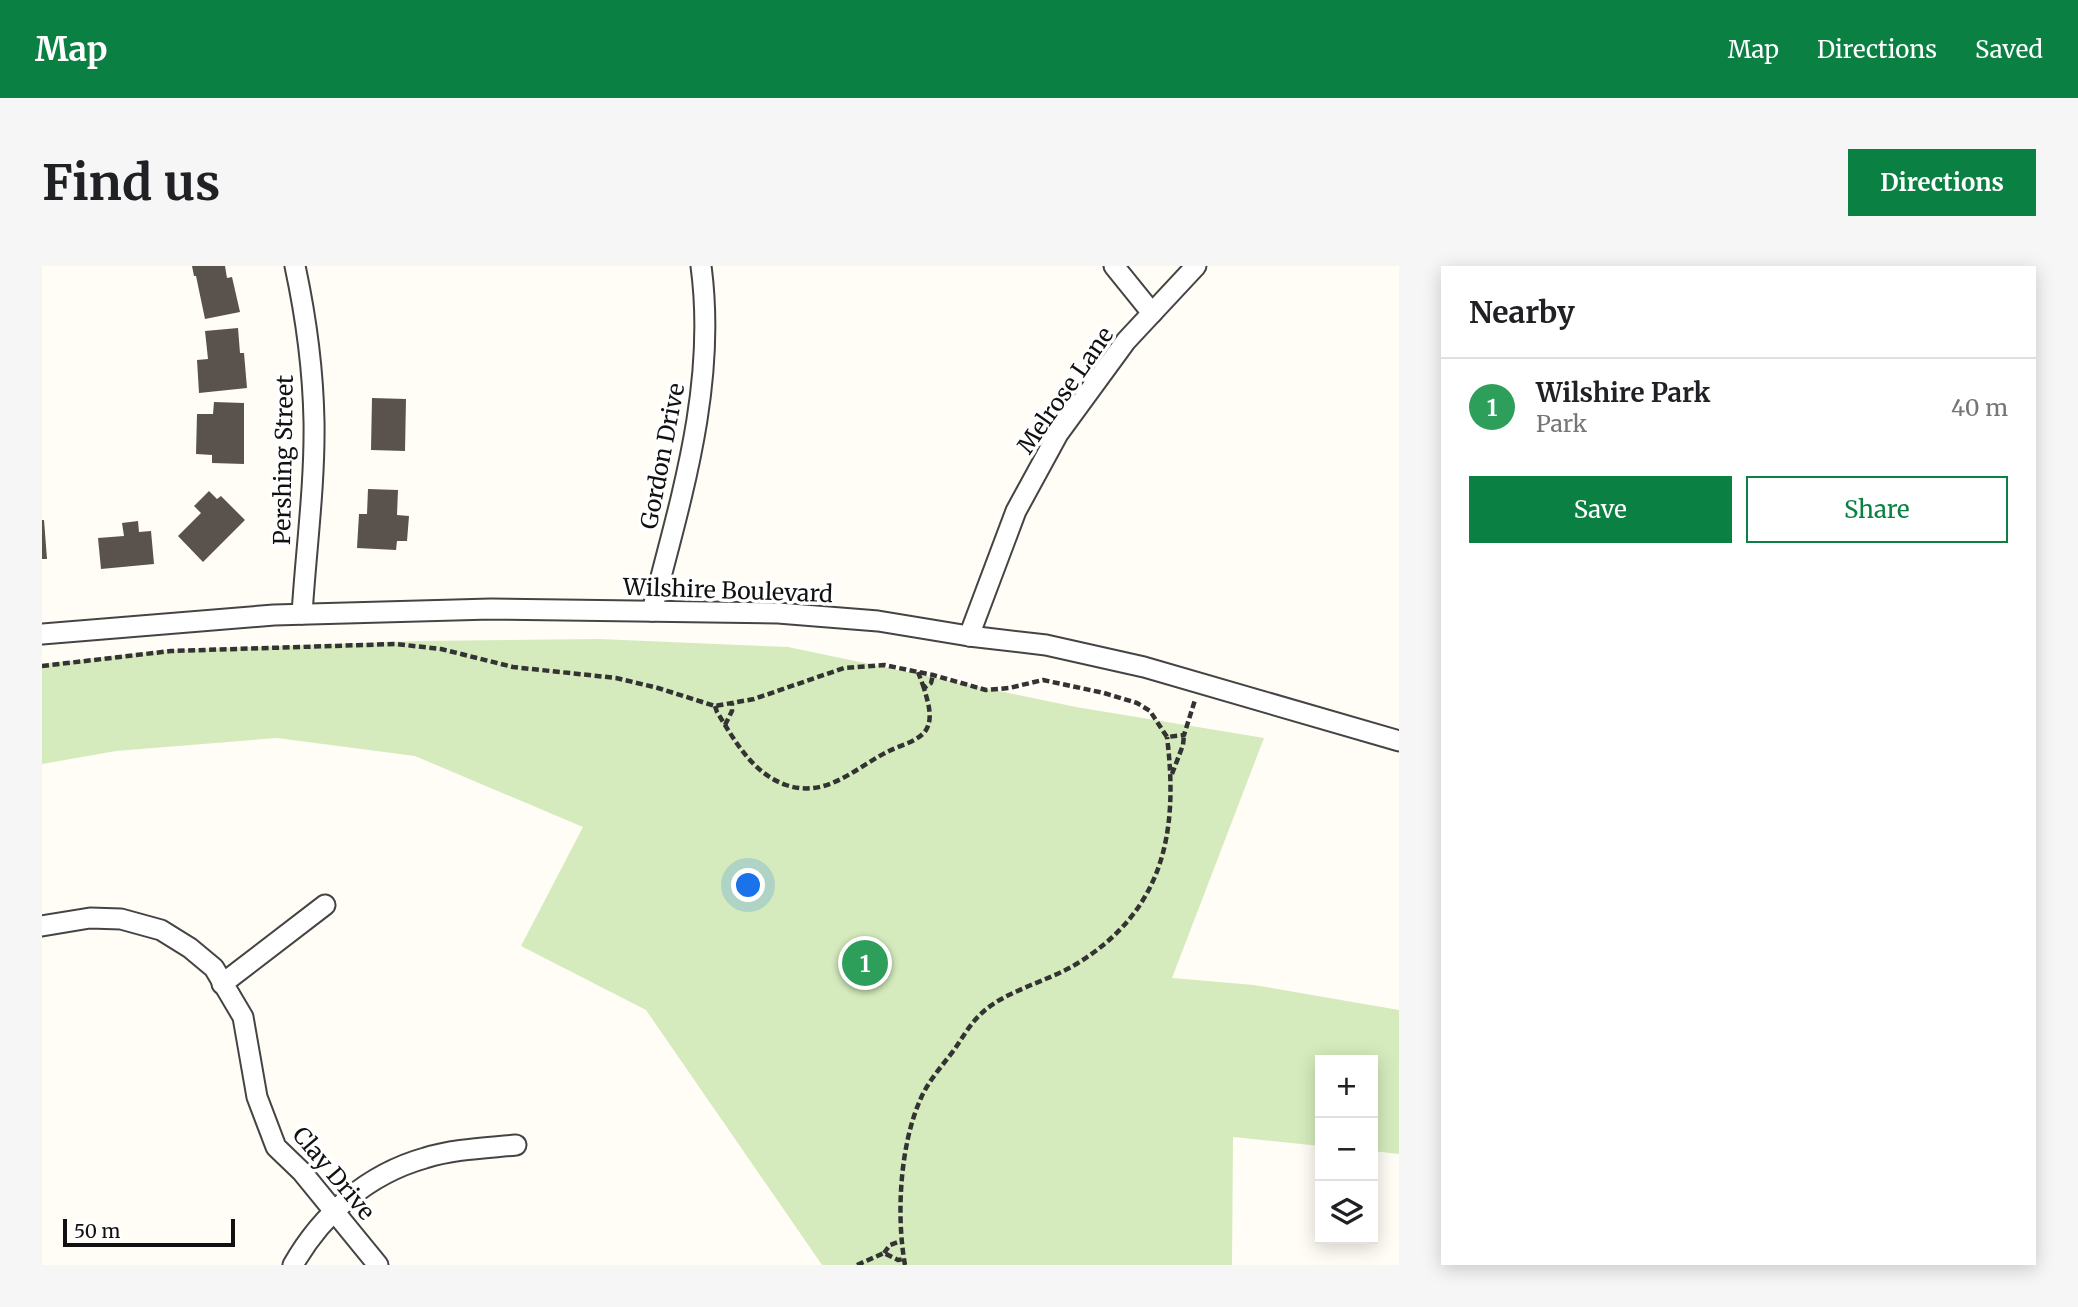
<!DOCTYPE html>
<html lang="en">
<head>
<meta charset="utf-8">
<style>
	:root { --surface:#fff; --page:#f6f6f6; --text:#202124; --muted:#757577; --line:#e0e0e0; --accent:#0b8043 }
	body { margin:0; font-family:Merriweather,serif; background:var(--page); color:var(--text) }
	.controls { position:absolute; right:21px; bottom:21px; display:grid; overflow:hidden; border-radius:0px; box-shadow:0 4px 18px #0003 }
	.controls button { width:63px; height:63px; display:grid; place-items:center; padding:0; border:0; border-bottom:2px solid var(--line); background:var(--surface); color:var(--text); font:35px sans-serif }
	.scale { position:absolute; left:21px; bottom:18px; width:172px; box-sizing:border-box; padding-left:7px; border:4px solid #111; border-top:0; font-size:19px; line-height:24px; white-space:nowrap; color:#111; -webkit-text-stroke:5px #fff; paint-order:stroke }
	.you { position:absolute; left:707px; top:620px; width:24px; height:24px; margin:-18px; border:5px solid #fff; border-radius:50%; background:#1a73e8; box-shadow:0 0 0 10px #1a73e833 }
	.badge { display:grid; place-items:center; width:46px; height:46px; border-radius:50%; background:var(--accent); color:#fff; font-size:23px; font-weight:700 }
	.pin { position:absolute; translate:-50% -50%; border:4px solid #fff; box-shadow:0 2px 7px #0006 }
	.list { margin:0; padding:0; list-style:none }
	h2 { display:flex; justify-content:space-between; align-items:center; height:91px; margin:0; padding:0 28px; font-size:30px }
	h2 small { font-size:23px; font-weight:400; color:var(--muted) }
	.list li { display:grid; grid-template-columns:46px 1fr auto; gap:21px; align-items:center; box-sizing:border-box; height:98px; padding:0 28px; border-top:2px solid var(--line) }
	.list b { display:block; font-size:26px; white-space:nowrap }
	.list p { margin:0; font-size:23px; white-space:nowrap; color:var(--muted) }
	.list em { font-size:23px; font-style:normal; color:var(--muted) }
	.actions { display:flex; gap:14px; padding:21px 28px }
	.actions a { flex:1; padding:16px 0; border:2px solid var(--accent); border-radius:0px; text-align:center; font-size:24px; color:var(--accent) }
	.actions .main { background:var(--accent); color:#fff }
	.icon { flex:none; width:38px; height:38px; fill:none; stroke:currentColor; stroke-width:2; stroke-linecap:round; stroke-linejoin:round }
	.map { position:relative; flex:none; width:1357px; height:999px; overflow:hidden; border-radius:0px }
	header { display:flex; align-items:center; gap:42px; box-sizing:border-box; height:98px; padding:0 35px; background:var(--accent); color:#fff }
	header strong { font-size:33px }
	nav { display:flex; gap:38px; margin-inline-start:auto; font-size:24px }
	.intro { display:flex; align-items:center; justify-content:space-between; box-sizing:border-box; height:168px; padding:0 42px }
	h1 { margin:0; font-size:49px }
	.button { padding:18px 32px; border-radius:0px; background:var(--accent); color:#fff; font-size:24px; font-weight:700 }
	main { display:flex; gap:42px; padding:0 42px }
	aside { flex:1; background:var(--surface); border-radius:0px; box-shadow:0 4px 18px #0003 }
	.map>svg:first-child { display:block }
	.green { fill:#d5ebbd }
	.building { fill:#5a524d }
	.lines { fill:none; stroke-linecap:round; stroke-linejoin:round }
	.minor-casing { stroke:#444; stroke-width:23 }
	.path { stroke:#333; stroke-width:4.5; stroke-dasharray:7 3.5; stroke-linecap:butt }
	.minor { stroke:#fff; stroke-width:19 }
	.labels { text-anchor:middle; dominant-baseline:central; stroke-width:7; stroke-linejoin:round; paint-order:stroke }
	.street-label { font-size:23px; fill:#111; stroke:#fff }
</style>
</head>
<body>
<header>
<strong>Map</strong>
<nav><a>Map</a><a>Directions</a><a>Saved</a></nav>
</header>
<div class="intro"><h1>Find us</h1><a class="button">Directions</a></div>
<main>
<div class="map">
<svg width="1357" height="999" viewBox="0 0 1357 999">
	<rect width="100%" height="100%" fill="#fffdf5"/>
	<!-- green -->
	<path class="green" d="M557,373L746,381L1034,441L1222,472L1130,712L1212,719L1357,744V888L1331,885V794H1278V880L1191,871L1190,999H780L604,744L479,680L541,561L373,490L235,472L74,485L0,498V398L126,384L376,375Z"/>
	<!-- building -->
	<g class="building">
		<path d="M150,0H183L185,12L190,11L198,46L163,53L154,10H152Z"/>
		<path d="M196,62L198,87H202L205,122L157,127L155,94L166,93L163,65Z"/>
		<path d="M330,132L364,133L363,185L329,184Z"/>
		<path d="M172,136L202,137V198L170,197V189L154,188L155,148H171Z"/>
		<path d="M326,223L356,224L355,249L367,250L365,275H355L354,284L315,282L317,248H325Z"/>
		<path d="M167,225L175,233L179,230L203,254L161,296L136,270L159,247L152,240Z"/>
		<path d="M0,254H2L5,293H0Z"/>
		<path d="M96,255L97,266L109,265L112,298L59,303L56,272L82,270L80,257Z"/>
	</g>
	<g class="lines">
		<defs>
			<g id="minor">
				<path d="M253,0C264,51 271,103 272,155C273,219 264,284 260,348"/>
				<path d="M1072,0L1110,47"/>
				<path d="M610,345C639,232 675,119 659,0"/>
				<path d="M0,368L232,349L449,343L736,347L836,355L927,370L1004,379L1102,401L1357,475"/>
				<path d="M927,370L974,245L1016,168L1084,75L1154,0"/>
				<path d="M0,660L48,652L79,653L119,664L148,682L172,702L201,751L215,831L234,881L260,906L336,999"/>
				<path d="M180,718L283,639"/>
				<path d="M251,999C280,948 326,908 383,892C412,883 444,882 474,879"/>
			</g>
		</defs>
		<!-- minor casing -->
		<use href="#minor" class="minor-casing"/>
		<!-- path -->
		<g class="path">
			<path d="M0,400L129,385L354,378L399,383L471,401L574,412L616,422L673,440L712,433L802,402L842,399L891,409L944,424L967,422L1001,414L1062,427L1095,437L1108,445L1125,471L1142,469L1153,434"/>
			<path d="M876,406L882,422"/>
			<path d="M673,440L675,446C693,475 710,507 744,519C785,533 814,501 847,485C859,479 877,475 884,464C892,451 885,434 882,422L889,417L891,409"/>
			<path d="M683,459L690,445V437"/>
			<path d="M1130,508L1141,479L1142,469"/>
			<path d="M842,987L848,979L859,975"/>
			<path d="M815,999L842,987L856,994L862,993"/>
			<path d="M863,999C854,949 858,878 879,832C887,814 900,800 912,784C921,771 929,756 941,746C962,726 1005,715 1031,700C1121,647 1137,568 1125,471"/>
		</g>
		<!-- minor -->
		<use href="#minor" class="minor"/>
	</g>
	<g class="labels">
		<!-- street labels -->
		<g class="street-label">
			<text transform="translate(1023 124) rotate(-55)">Melrose Lane</text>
			<text transform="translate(620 190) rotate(-79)">Gordon Drive</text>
			<text transform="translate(241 194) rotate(-89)">Pershing Street</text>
			<text transform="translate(686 324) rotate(2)">Wilshire Boulevard</text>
			<text transform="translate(292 907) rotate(50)">Clay Drive</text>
		</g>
	</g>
</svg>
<div class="controls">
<button>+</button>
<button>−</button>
<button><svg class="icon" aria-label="layers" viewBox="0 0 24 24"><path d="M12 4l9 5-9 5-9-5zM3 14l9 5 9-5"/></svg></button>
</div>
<div class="scale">50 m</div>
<div class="you"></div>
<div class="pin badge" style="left:823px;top:697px;background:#2e9e5b">1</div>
</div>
<aside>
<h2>Nearby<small></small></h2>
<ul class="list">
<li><span class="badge" style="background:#2e9e5b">1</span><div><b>Wilshire Park</b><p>Park</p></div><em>40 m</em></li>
</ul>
<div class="actions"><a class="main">Save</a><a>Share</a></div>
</aside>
</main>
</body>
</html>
